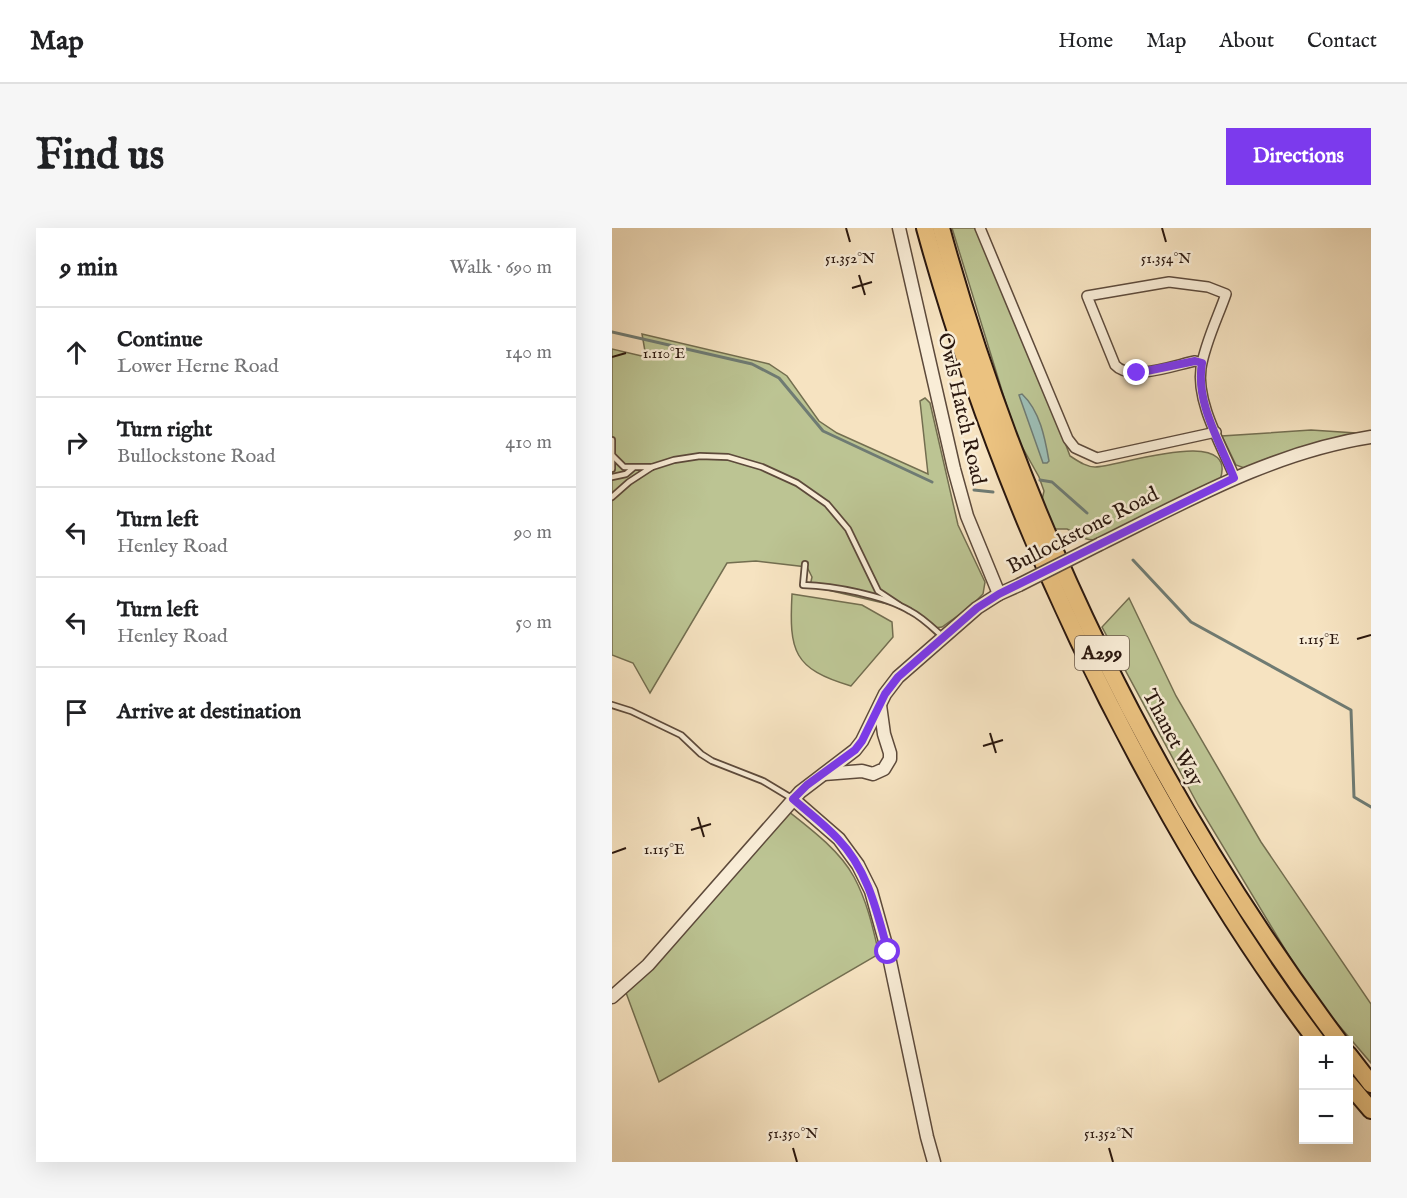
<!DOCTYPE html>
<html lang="en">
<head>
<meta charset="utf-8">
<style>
	:root { --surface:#fff; --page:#f6f6f6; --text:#202124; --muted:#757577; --line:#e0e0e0; --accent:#7c3aed }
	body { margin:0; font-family:"IM FELL English",serif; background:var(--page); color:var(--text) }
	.controls { position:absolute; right:18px; bottom:18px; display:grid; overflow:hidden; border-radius:0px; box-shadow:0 6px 24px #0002 }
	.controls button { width:54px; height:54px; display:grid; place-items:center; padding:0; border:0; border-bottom:2px solid var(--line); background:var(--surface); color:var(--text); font:30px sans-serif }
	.stop { position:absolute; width:18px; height:18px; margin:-14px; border:4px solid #7c3aed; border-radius:50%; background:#fff }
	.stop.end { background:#7c3aed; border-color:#fff; box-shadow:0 2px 6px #0008 }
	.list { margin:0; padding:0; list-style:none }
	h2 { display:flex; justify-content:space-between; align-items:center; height:78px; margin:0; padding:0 24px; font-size:26px }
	h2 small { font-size:20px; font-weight:400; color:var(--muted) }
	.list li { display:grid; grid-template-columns:39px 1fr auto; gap:18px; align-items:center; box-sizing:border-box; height:90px; padding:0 24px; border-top:2px solid var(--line) }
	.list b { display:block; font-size:22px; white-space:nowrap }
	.list p { margin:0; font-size:20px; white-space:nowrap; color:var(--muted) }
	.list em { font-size:20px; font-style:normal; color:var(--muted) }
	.icon { flex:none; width:33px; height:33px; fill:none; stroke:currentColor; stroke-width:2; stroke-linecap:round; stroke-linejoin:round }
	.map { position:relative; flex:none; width:759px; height:934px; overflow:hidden; border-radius:0px }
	header { display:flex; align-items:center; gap:36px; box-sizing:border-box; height:84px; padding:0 30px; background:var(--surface); border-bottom:2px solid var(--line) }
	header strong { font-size:28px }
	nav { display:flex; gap:33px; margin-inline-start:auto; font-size:21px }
	.intro { display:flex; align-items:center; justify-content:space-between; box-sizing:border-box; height:144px; padding:0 36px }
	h1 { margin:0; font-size:42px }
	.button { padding:15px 27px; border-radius:0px; background:var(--accent); color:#fff; font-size:21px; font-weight:700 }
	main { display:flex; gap:36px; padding:0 36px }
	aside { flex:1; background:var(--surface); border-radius:0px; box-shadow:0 6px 24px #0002 }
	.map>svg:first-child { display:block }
	.green { fill:#bcc493; stroke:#736e50; stroke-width:1.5 }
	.water { fill:#9dbeb6; stroke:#6f7b73; stroke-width:1.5 }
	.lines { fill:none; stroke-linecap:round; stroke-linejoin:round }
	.stream { stroke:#6f7b73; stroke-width:3 }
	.service-casing { stroke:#5d4a3b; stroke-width:8 }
	.minor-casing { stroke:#5d4a3b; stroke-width:12 }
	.tertiary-casing { stroke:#5d4a3b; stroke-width:15 }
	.trunk-casing { stroke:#2a170e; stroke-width:20 }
	.service { stroke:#f9edd7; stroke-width:4.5 }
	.minor { stroke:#f9edd7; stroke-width:9 }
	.tertiary { stroke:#f9edd7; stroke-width:12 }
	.trunk { stroke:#ebc280; stroke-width:16 }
	.tertiary-bridge-casing { stroke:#5d4a3b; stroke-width:15; stroke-linecap:butt }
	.tertiary-bridge { stroke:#f9edd7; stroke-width:12 }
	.route { stroke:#7c3aed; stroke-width:8 }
	.ticks { fill:none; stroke:#2a170e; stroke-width:2 }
	.labels { text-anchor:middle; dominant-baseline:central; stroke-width:5; stroke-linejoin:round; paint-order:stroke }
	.shield { fill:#f9edd7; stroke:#68574a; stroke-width:1.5 }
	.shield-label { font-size:20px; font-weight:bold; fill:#2a170e }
	.street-label { font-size:21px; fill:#2a170e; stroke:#f9edd7 }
	.ticks-label { font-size:15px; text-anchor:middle; fill:#2a170e; stroke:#f9edd7; stroke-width:5; stroke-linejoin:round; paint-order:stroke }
</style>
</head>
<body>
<header>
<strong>Map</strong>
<nav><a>Home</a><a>Map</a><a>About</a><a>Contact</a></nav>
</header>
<div class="intro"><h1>Find us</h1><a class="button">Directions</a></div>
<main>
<aside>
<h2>9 min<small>Walk · 690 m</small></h2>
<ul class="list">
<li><svg class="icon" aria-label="ahead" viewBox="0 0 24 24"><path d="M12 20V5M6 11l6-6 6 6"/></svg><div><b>Continue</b><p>Lower Herne Road</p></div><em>140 m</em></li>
<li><svg class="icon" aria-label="right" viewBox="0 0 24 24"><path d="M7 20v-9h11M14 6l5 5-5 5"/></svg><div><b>Turn right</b><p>Bullockstone Road</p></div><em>410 m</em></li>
<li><svg class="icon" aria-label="left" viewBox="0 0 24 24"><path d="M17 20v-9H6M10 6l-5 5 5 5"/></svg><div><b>Turn left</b><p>Henley Road</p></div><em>90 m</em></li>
<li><svg class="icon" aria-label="left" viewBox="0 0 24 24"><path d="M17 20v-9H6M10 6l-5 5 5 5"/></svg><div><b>Turn left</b><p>Henley Road</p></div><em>50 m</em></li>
<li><svg class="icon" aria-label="arrive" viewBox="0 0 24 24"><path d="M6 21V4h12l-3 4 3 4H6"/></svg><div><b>Arrive at destination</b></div></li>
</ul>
</aside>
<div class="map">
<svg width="759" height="934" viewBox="0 0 759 934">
	<rect width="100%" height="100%" fill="#f6e3c1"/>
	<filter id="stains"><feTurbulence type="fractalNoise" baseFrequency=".00333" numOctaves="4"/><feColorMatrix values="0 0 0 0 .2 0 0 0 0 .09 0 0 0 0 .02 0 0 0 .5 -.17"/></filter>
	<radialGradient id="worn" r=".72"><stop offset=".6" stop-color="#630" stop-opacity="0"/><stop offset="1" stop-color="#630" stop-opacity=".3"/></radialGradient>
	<!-- green -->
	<g class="green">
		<path d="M340,0H364L418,131L442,185L458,228C466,233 474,239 483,239C502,240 628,195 608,252L487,311C471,314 467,306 455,301H443L439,296L430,272L432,263L427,249L408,215L395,179Z"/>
		<path d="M30,106L157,136L175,148L207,193L225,205L316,246L308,173L313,170L318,175L346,297L373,354L371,366L358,379L330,399L322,400L293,380L198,358L200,349L195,339L144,333L115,335L38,465L21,435L0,427V121L34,129Z"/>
		<path d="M699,202L744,205L745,208L635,241L624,237L610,208Z"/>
		<path d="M180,366L250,377L280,394L281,409L239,458C181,441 177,423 180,366Z"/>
		<path d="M517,370L564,468L649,614L759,776V835L700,766L586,577L490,399Z"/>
		<path d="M176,583C199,601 228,623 242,649C255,673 261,700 267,726L47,854L13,762Z"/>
	</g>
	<!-- water -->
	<path class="water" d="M410,166C428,183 433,210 437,233L435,235H431L408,170L407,167Z"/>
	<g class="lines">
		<!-- stream -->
		<g class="stream">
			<path d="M0,104L140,136L167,150L211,203L320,254"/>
			<path d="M428,252L440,254L475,285"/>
			<path d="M362,262L381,264"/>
			<path d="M521,332L579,394L739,482L742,569L759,579"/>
		</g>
		<defs>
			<g id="service">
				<path d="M0,212V241"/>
				<path d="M0,227L12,239H40L17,254L0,269"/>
				<path d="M40,239L62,232L88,228L116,229L150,239L185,255L215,276L236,301L266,363L287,377"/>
				<path d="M0,249L14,246L21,240"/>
				<path d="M193,336L191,357C222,358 271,367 298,383C310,389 321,400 331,409"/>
				<path d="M0,477L19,483L69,507L89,526L100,533L151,553L181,571"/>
			</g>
			<g id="minor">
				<path d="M368,0L456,211L463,220L485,230L604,204"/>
				<path d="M590,135L583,133C563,137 518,154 503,137L475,68L557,54L596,59L614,66C606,89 593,115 589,140C584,175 610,218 623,250"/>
			</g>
			<g id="tertiary">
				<path d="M287,0L342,241L355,288L387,366"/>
				<path d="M488,316C575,273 661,224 759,209"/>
				<path d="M212,546L250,543L261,546L272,541L278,531V525L272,506L268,477"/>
				<path d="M181,571L227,611L246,637L259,663L276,724L315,909L322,934"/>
				<path d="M0,769L36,737L188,564L243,522L250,513L273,466L286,449L365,380L387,366L407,357"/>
			</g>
			<g id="trunk">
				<path d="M313,0C367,196 445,385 544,563C592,650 645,734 704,812"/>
				<path d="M329,0C409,292 545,570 726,812"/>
				<path d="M736,826L759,856"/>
				<path d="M736,855L759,882"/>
			</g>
		</defs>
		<!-- service casing -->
		<use href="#service" class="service-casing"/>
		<!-- minor casing -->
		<use href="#minor" class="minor-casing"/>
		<!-- tertiary casing -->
		<use href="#tertiary" class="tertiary-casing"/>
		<!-- trunk casing -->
		<use href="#trunk" class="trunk-casing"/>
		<!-- service -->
		<use href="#service" class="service"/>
		<!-- minor -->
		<use href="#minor" class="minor"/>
		<!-- tertiary -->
		<use href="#tertiary" class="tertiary"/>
		<!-- trunk -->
		<use href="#trunk" class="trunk"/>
		<defs>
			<path id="tertiary-bridge" d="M407,357L488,316"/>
		</defs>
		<!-- tertiary-bridge casing -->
		<use href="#tertiary-bridge" class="tertiary-bridge-casing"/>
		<!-- tertiary-bridge -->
		<use href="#tertiary-bridge" class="tertiary-bridge"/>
	</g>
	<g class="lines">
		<!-- route -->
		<path class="route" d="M276,724C265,684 256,642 226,611C213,597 196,584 181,571L195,557L243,522L250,513L273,466L286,449L365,380L387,366L622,250C608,214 583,174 590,135L583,133L525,145"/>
	</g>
	<!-- ticks -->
	<path class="ticks" d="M234,0L238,14M550,0L554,14M247,47L253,67M240,60L260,54M0,129L14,125M745,411L759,407M378,505L384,525M371,518L391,512M86,589L92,609M79,602L99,596M0,625L14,620M181,920L185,934M497,920L501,934"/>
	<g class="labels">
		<!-- shield labels -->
		<rect class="shield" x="463" y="408" width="54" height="34" rx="4.5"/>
		<g class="shield-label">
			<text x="490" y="425">A299</text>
		</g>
		<!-- street labels -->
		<g class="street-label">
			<text transform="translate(349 181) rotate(77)">Owls Hatch Road</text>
			<text transform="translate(471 303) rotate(-27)">Bullockstone Road</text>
			<text transform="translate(560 510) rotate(62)">Thanet Way</text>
		</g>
	</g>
	<g class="ticks-label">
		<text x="238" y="35">51.352°N</text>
		<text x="554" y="35">51.354°N</text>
		<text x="52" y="130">1.110°E</text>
		<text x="707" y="416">1.115°E</text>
		<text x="52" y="626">1.115°E</text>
		<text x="181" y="910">51.350°N</text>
		<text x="497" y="910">51.352°N</text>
	</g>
	<rect width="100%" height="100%" filter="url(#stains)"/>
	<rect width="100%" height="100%" fill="url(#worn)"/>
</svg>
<div class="controls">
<button>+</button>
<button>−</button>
</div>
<div class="stop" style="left:276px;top:724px"></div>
<div class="stop end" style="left:525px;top:145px"></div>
</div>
</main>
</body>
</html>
